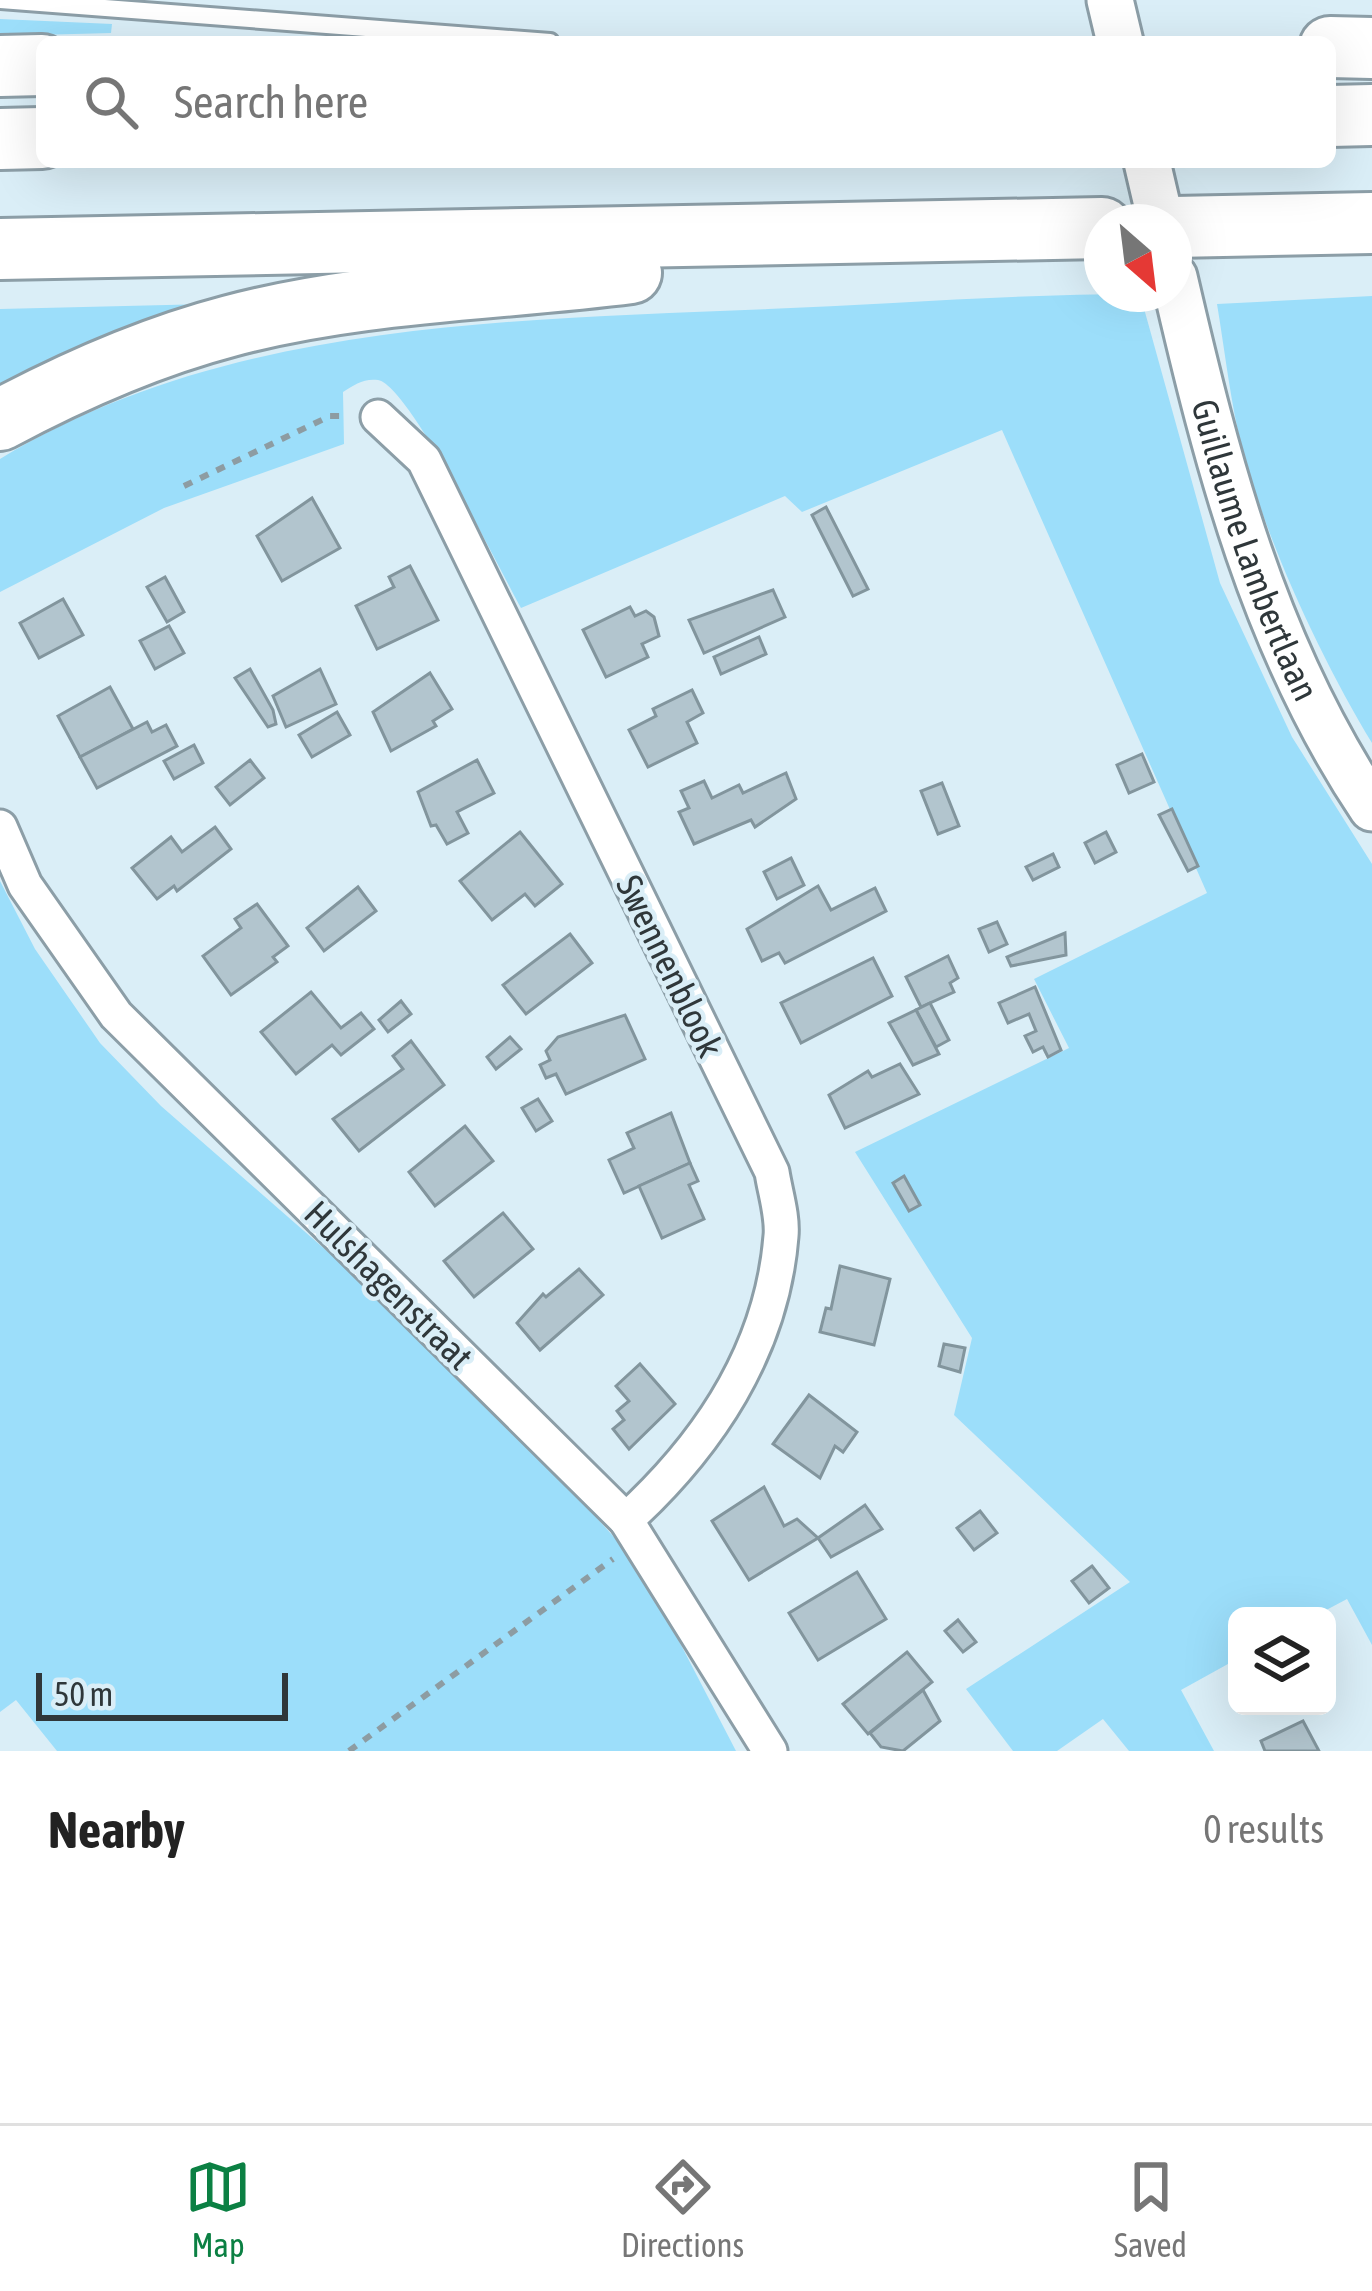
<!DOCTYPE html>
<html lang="en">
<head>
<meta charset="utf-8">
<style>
	:root { --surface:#fff; --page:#f2f2f2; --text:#222; --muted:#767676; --line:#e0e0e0; --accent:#0b8043 }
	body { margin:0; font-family:"Asap Condensed",sans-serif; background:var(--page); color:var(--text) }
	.controls { position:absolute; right:36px; bottom:36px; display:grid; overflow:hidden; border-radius:18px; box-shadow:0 12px 48px #0002 }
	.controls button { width:108px; height:108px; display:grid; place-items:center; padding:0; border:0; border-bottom:3px solid var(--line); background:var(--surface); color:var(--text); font:60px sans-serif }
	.compass { position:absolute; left:1084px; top:204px; width:108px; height:108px; border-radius:50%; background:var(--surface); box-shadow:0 12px 48px #0002; rotate:152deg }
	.scale { position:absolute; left:36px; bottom:30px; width:252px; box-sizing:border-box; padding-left:12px; border:6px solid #2f373a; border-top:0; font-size:33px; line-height:42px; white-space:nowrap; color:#2f373a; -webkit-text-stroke:9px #daeef7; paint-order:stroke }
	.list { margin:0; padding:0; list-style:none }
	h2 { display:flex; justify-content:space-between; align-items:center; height:156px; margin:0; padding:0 48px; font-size:51px }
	h2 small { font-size:39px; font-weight:400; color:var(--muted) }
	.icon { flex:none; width:66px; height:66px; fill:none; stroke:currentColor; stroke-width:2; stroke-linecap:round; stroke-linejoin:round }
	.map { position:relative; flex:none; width:1372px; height:1751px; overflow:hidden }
	.search { position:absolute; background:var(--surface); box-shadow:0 12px 48px #0002; left:36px; right:36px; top:36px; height:132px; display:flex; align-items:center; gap:30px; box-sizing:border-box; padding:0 42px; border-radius:18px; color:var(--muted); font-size:45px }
	.sheet { height:372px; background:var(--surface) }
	nav { display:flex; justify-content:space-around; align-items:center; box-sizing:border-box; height:168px; border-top:3px solid var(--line); background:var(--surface); font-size:33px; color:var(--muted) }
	nav a { display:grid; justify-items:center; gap:6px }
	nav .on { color:var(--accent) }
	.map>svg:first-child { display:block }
	.green { fill:#9cdefa }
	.building { fill:#b2c5ce; stroke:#82959d; stroke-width:3 }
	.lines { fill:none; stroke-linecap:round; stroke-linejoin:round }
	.lane-casing { stroke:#8c9ea7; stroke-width:22 }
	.street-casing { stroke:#8c9ea7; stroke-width:39 }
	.secondary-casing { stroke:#8c9ea7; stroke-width:51 }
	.highway-casing { stroke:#8c9ea7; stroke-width:66 }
	.path { stroke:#8d9ca2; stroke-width:6; stroke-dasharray:9 9; stroke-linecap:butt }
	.lane { stroke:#fff; stroke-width:16 }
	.street { stroke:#fff; stroke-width:33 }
	.secondary { stroke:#fff; stroke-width:45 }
	.highway { stroke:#fff; stroke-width:60 }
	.labels { text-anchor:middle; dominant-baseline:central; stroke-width:9; stroke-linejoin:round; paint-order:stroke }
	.street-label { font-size:36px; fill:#2f373a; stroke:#daeef7 }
</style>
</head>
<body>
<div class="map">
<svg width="1372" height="1751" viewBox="0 0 1372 1751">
	<rect width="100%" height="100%" fill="#daeef7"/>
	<!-- green -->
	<g class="green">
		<path d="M0,19L112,24L111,33L0,36Z"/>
		<path d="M1140,294L1220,583L1292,737L1372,864V1645L1347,1599L1315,1616H1237V1659L1181,1690L1214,1751H1129L1103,1719L1057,1751H1013L966,1689L1130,1582L954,1415L972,1338L855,1152L1069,1048L1034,979L1207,893L1002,430L802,512L785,496L521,608C500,571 410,386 378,380C364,378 354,385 343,392L344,444L164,508L0,592V459C227,321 511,320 768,309C892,304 1016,294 1140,294Z"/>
		<path d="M1372,296V743C1319,655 1261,531 1238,431C1229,389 1224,346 1217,304Z"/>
		<path d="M250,303L0,399V309Z"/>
		<path d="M0,881L35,949L100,1043L161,1106L359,1279L541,1456L640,1566L736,1751H57L16,1700L0,1712Z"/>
	</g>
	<!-- building -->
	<g class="building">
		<path d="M312,498L340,548L282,581L257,536Z"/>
		<path d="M826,507L868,589L853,596L812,515Z"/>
		<path d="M410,566L438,620L377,649L356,606L394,587L389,577Z"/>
		<path d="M165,577L184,612L167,622L147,587Z"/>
		<path d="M773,590L785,617L704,653L689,620Z"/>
		<path d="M63,599L83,635L39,658L20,623Z"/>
		<path d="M630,607L635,616L646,611L654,617L659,636L642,644L648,657L606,677L583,630Z"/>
		<path d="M169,626L184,653L155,669L140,641Z"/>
		<path d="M759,637L766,654L721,674L714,657Z"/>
		<path d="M250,669L273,710L276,724L268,727L235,678Z"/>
		<path d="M320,669L336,704L286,727L273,696Z"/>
		<path d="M430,673L452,709L433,721L436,726L391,751L373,712Z"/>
		<path d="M110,687L133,729L80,757L58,716Z"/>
		<path d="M692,690L703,713L687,722L697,743L648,767L629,730L656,716L653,709Z"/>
		<path d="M337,712L350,735L312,757L299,735Z"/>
		<path d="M147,722L152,732L166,725L177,746L97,788L80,757Z"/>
		<path d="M194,745L203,763L174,779L164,761Z"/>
		<path d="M1142,754L1154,782L1129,793L1117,765Z"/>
		<path d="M250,760L264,778L230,805L216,787Z"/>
		<path d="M477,760L494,793L457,812L468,833L447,844L436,825L431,826L418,792Z"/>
		<path d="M786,773L796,799L755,827L751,820L694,844L679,812L689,808L681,791L704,781L712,798L739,785L743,793Z"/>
		<path d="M942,783L959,826L938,834L921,791Z"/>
		<path d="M1172,809L1198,866L1188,871L1159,815Z"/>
		<path d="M215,827L231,849L177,891L174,886L157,899L132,868L171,837L182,852Z"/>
		<path d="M520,832L562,884L535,906L525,894L492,920L460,881Z"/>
		<path d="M1106,832L1116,852L1095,863L1085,843Z"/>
		<path d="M1053,854L1059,867L1033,880L1026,867Z"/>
		<path d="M791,858L804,885L777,899L764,872Z"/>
		<path d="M818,886L831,910L875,888L886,911L785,963L779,953L762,961L747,929Z"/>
		<path d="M358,887L376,911L324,951L307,928Z"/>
		<path d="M257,904L288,946L273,957L277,962L231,995L203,956L241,928L235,919Z"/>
		<path d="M997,922L1007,944L989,952L979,929Z"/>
		<path d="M1065,933L1066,955L1011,966L1007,957Z"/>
		<path d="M570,934L592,963L526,1014L503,985Z"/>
		<path d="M948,956L958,978L950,983L954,992L921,1007L906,977Z"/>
		<path d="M873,958L892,996L801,1043L781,1003Z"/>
		<path d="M1035,987L1061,1050L1048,1057L1043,1047L1033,1052L1025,1036L1036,1031L1029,1014L1008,1023L999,1003Z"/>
		<path d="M311,992L341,1028L361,1013L374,1029L341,1055L332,1045L296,1074L261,1032Z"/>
		<path d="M401,1001L411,1014L388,1032L379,1020Z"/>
		<path d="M930,1003L949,1040L936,1047L916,1010Z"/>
		<path d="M916,1010L939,1054L913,1065L889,1023Z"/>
		<path d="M625,1015L645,1059L566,1094L556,1074L546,1078L540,1065L550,1060L546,1051L558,1037Z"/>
		<path d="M510,1037L521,1049L496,1069L487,1057Z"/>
		<path d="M411,1041L444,1085L359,1151L333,1119L403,1069L393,1056Z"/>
		<path d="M900,1064L919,1094L845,1128L829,1095L868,1071L872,1077Z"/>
		<path d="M538,1099L552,1121L536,1131L522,1108Z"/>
		<path d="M671,1113L690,1163L624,1193L609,1160L634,1148L627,1133Z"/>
		<path d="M465,1126L493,1161L435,1206L409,1172Z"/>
		<path d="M690,1163L698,1181L689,1185L704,1219L662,1238L639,1186Z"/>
		<path d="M904,1176L920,1205L909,1211L893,1183Z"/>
		<path d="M503,1213L533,1249L474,1297L444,1261Z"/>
		<path d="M840,1266L890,1279L874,1345L820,1332L826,1308L831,1309Z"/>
		<path d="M579,1269L603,1295L540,1350L517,1323L543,1294L546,1297Z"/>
		<path d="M944,1344L965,1348L960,1372L939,1366Z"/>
		<path d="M640,1364L675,1404L629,1449L613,1429L624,1420L617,1411L629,1401L616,1386Z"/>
		<path d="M809,1395L857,1432L843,1452L835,1446L820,1478L773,1444Z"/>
		<path d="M764,1487L784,1526L797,1519L818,1538L749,1580L712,1521Z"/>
		<path d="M865,1505L882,1529L831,1557L818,1538Z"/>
		<path d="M980,1511L997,1533L974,1550L957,1528Z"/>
		<path d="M1092,1566L1109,1588L1089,1603L1072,1581Z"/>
		<path d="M857,1572L886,1619L818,1660L789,1613Z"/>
		<path d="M958,1620L976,1642L963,1652L945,1631Z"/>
		<path d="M907,1652L932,1682L868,1734L843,1704Z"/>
		<path d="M923,1690L940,1721L903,1751L881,1747L870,1733Z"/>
		<path d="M1303,1721L1319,1751H1265L1261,1741Z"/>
	</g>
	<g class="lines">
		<defs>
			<path id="lane" d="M0,0L550,42"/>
			<g id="street">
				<path d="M378,417L424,460L772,1172C775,1192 783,1216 781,1236C772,1350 708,1445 626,1520"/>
				<path d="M0,827L25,885L116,1015L626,1520L770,1751"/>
			</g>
			<g id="secondary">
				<path d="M1110,0L1120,42"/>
				<path d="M1147,162L1161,222"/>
				<path id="s1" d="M1174,277C1217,463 1264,647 1372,808"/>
			</g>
			<g id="highway">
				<path d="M1330,47L1372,48"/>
				<path d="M0,66L42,65"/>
				<path d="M1330,116L1372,115"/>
				<path d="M0,139L42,138"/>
				<path d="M1174,227L1372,223"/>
				<path d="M0,249L1102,228"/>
				<path d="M0,420C73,381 150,347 230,326C360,291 499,290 631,273"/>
			</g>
		</defs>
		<!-- lane casing -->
		<use href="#lane" class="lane-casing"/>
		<!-- street casing -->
		<use href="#street" class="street-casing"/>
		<!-- secondary casing -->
		<use href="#secondary" class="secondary-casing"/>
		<!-- highway casing -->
		<use href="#highway" class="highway-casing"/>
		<!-- path -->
		<g class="path">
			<path d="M184,486L330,416H345"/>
			<path d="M349,1751L613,1559"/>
		</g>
		<!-- lane -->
		<use href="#lane" class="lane"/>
		<!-- street -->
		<use href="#street" class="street"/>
		<!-- secondary -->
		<use href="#secondary" class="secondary"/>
		<!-- highway -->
		<use href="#highway" class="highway"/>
	</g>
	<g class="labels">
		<!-- street labels -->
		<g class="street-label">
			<text stroke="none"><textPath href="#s1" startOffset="285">Guillaume Lambertlaan</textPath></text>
			<text transform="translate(670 966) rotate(64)">Swennenblook</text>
			<text transform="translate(389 1285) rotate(45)">Hulshagenstraat</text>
		</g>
	</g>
</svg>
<div class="controls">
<button><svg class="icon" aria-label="layers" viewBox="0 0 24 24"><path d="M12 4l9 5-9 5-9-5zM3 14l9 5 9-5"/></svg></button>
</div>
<svg class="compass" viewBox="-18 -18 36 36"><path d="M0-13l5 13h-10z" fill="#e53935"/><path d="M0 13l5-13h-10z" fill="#767676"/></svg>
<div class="scale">50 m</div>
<div class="search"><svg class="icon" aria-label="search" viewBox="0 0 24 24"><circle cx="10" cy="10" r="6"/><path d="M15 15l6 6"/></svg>Search here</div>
</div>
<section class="sheet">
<h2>Nearby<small>0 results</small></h2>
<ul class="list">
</ul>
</section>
<nav>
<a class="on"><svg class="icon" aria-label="map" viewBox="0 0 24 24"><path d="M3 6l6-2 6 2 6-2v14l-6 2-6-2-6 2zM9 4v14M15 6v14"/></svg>Map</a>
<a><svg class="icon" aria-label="directions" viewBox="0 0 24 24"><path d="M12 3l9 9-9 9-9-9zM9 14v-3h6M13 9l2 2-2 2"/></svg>Directions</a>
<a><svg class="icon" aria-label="saved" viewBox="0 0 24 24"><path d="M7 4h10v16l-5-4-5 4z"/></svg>Saved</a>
</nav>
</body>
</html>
